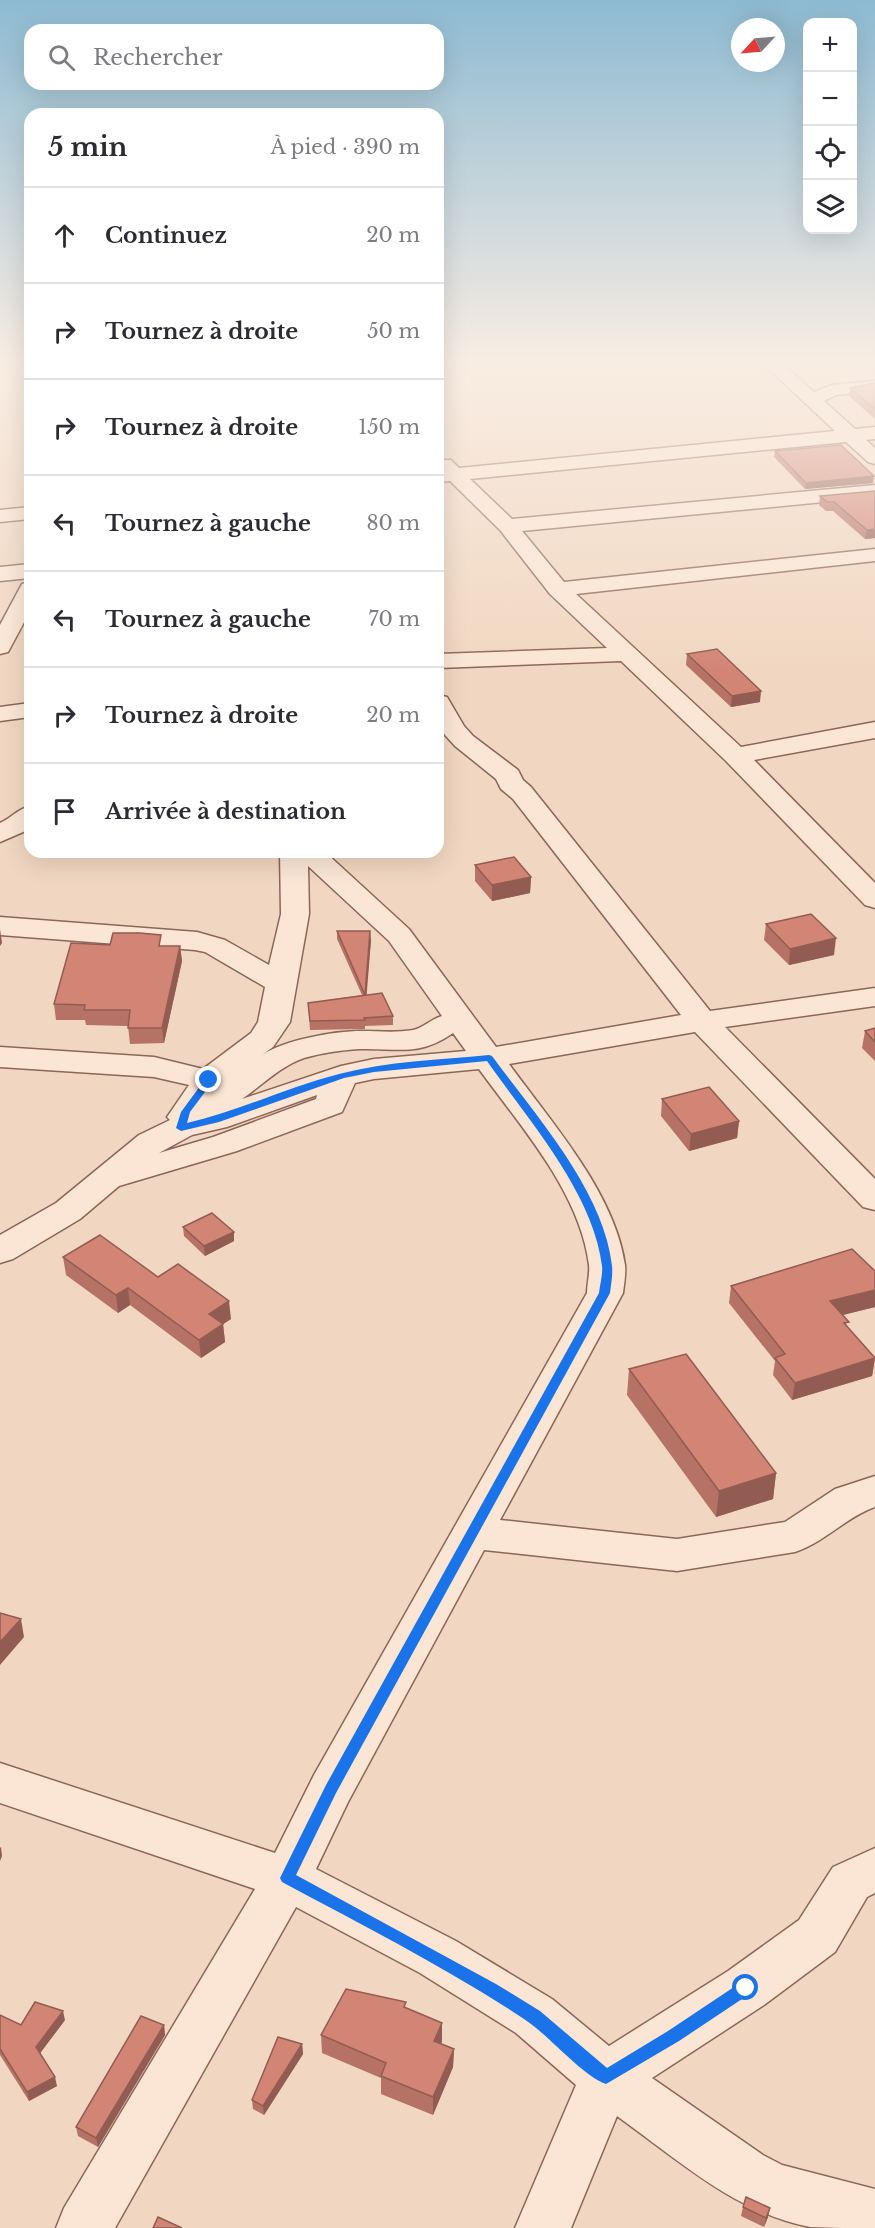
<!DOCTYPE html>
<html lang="fr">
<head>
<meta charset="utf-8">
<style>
	:root { --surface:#fff; --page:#f7f7f7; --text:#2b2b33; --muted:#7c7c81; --line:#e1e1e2 }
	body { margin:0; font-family:"Libre Baskerville",serif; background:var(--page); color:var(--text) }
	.controls { position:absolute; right:18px; top:18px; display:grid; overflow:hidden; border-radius:12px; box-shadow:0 6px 24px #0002 }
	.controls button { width:54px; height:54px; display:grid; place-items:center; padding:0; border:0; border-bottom:2px solid var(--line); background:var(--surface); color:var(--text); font:30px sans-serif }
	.compass { position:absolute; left:731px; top:18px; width:54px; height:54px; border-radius:50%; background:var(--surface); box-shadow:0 6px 24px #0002; rotate:244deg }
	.stop { position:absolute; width:18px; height:18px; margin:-14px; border:4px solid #1a73e8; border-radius:50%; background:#fff }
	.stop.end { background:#1a73e8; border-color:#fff; box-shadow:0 2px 6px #0008 }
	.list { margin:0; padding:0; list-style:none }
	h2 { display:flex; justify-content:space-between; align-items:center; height:78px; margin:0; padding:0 24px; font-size:26px }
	h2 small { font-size:20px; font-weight:400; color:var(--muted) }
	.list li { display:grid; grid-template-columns:39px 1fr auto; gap:18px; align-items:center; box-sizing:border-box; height:96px; padding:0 24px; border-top:2px solid var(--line) }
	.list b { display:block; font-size:22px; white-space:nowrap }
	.list em { font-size:20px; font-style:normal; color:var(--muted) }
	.icon { flex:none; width:33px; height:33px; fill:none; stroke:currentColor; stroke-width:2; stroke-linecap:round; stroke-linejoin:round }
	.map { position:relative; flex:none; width:875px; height:2228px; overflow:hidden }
	.search { position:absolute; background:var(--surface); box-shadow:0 6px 24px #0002; left:24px; top:24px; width:420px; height:66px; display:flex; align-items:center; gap:15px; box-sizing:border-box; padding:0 21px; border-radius:18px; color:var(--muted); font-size:22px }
	.panel { position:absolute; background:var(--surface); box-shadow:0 6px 24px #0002; left:24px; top:108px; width:420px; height:750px; border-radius:18px }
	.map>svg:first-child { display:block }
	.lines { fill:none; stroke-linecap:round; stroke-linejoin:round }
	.street-casing { stroke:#8c6657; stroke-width:3 }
	.street { fill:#fbe6d5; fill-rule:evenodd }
	.wall { fill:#b57265 }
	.shaded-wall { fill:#935c52 }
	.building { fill:#d28475; stroke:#935c52; stroke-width:1.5 }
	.route { fill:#1a73e8 }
</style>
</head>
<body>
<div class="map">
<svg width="875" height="2228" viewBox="0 0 875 2228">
	<rect width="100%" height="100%" fill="#f1d7c1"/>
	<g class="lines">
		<defs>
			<g id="street">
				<path d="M758,359H777L814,392L832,385L875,381V391L836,395L824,401L855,429L875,427V439L866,440L875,448V464L868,462L846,442L470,479L512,519L875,485V497L522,531L564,582L875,549V561L576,594L741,747L875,722V738L754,760L875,883V908L865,905L726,761L621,661L438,668V654L607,648L550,594L500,530L450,481L438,482V460H451L459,468L835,431Z"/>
				<path d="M30,507V519L0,522V510Z"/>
				<path d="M30,564V578L0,581V567Z"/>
				<path d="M30,582V611L8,652L0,654V625L22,584Z"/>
				<path d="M438,695L447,697L464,726L473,736L518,770L523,780L531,787L710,1011L875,988V1006L725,1027L875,1179V1210L863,1207L695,1032L509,1064C551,1122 615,1193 625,1265C626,1274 624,1284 623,1293L500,1520L677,1539L785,1522L835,1489L875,1476V1507C846,1517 825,1542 795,1552L677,1571L484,1550L348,1802L316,1869L456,1941L552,1999L609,2046L728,1971L799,1920L833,1867L875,1848V1893L867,1897L835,1952L764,2005L652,2078L763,2155L782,2165L875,2189V2228C854,2228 831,2228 810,2227C736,2213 677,2159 617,2116L571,2228H515L576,2085L516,2033L420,1973L296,1907L115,2228H56L64,2208L255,1889L0,1803V1763L275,1853L314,1775L587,1293C587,1284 590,1274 589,1265C580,1192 520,1126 479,1069L374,1079L355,1083L342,1112L237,1151L119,1186L80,1219L13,1259L0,1263V1235L56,1203L139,1135L170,1120L167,1117L189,1085L154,1077L0,1067V1047L154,1057L203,1069L251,1033L258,1022L265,987L205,952L195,950L0,935V917L197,932L225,940L269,965L281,914L280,852H325L409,929L496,1047L681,1015L513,799L501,789L496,779L455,746L445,735L438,724ZM308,866L389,941L442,1016C431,1019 423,1028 413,1030C395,1033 379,1031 361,1031C334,1031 284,1040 262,1055L273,1047L290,1022L309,914ZM453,1033L466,1051L374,1059L341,1066L242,1099C261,1086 282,1065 304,1058C321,1053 342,1050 359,1049C398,1048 419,1057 453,1033ZM317,1095L316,1099L213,1137L159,1153L192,1135L227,1127Z"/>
				<path d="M30,703V717L0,721V707Z"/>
				<path d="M30,806V829L0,842V823C11,818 18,809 30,806Z"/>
			</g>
		</defs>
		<!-- street casing -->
		<use href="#street" class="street-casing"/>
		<!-- street -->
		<use href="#street" class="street"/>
	</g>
	<!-- wall -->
	<g class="wall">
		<path d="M875,383V419L849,396L850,388Z"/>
		<path d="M775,451L873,483L805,489L774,457Z"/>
		<path d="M875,491V538L865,539L833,511H826L819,505L820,496Z"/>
		<path d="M687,654L760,702L731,707L686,665Z"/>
		<path d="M475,865L531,877L530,893L492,901L475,881Z"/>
		<path d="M766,924L834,955L789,965L764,940Z"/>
		<path d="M337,931L371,940L366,995L393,1016V1025L365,1026V1029L310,1030L308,1003L362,995L337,939Z"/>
		<path d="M162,946H180L182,961L164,1043L130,1044L128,1026L86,1025L85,1020H56L54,1004Z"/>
		<path d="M875,1028V1061L862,1048L865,1031Z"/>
		<path d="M662,1099L739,1121L737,1138L689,1151L661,1116Z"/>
		<path d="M183,1227L234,1232V1241L205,1256L184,1236Z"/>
		<path d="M63,1257L158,1277L231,1319L223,1324L225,1342L201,1358L130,1305L118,1313L66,1275Z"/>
		<path d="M875,1271V1307L842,1315L848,1328L875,1358L872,1376L792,1400L773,1375L775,1361L729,1303L731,1286Z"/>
		<path d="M629,1369L776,1473L773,1499L716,1517L627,1395Z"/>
		<path d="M406,2008L442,2023V2041L441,2044L454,2049L453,2067L433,2115L381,2094V2078L322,2053L321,2035Z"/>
		<path d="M0,2015L21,2025L65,2020L40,2053L57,2086L29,2101L0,2055Z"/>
		<path d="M164,2025L165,2035L98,2147L78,2136L76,2127Z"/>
		<path d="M302,2044L303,2054L264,2115L253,2109L252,2100Z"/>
		<path d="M743,2207L768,2217L764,2227L741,2216Z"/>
	</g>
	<!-- shaded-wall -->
	<g class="shaded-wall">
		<path d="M874,476L873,483L805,489L806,483Z"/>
		<path d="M875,529V538L865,539L867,530Z"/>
		<path d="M761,691L760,702L731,707L732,696Z"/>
		<path d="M531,877L530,893L492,901V885Z"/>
		<path d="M0,929L2,943L0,946Z"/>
		<path d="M370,931L371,940L366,1003L365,995Z"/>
		<path d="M836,938L834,955L789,965L790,949Z"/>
		<path d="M180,946L182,961L164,1043L162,1028Z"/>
		<path d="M739,1121L737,1138L689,1151L691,1134Z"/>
		<path d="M234,1232V1241L205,1256L204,1246Z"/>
		<path d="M128,1288L130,1305L118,1313L116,1295Z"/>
		<path d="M875,1290V1307L827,1319L830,1301Z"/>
		<path d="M229,1301L231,1319L211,1332L209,1314Z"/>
		<path d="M223,1324L225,1342L201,1358L199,1340Z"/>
		<path d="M875,1358L872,1376L792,1400L795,1383Z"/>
		<path d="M776,1473L773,1499L716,1517L719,1491Z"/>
		<path d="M21,1619L24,1637L0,1665V1642Z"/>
		<path d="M1,1847L2,1856L0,1861V1848Z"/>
		<path d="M63,2011L65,2020L38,2056L36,2047Z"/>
		<path d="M442,2023V2041L434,2060V2041Z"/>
		<path d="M164,2025L165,2035L98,2147L96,2138Z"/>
		<path d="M302,2044L303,2054L264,2115L263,2106Z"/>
		<path d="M454,2049L453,2067L433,2115V2097Z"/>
		<path d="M55,2077L57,2086L29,2101L27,2092Z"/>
		<path d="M770,2208L768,2217L764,2227L766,2218Z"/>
	</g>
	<!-- building -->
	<g class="building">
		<path d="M875,383V409L850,388Z"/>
		<path d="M841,445L874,476L806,483L775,451Z"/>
		<path d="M875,491V529L867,530L834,502H827L820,496Z"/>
		<path d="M717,649L761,691L732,696L687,654Z"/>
		<path d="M514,857L531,877L492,885L475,865Z"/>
		<path d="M811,914L836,938L790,949L766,924Z"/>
		<path d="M337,931H370L365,995Z"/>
		<path d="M113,933H140L161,935L159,946H180L162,1028H128L130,1010H84L85,1005L54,1004L71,943L110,945Z"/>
		<path d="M382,993L393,1016L364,1018L365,1020L310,1021L308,1003Z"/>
		<path d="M875,1028V1042L865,1031Z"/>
		<path d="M709,1087L739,1121L691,1134L662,1099Z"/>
		<path d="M212,1213L234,1232L204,1246L183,1227Z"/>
		<path d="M100,1235L158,1277L178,1264L229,1301L209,1314L223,1324L199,1340L128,1288L116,1295L63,1257Z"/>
		<path d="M852,1249L875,1271V1290L830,1301L849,1322L844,1323L875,1358L795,1383L775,1358L785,1354L731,1286Z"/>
		<path d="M686,1354L776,1473L719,1491L629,1369Z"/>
		<path d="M0,1613L21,1619L0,1642Z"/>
		<path d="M346,1989L406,2002L404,2007L442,2023L434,2041L454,2049L433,2097L381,2076L386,2063L321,2035Z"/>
		<path d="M35,2002L63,2011L36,2047L55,2077L27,2092L0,2049V2015L21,2025Z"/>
		<path d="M141,2016L164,2025L96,2138L76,2127Z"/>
		<path d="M278,2037L302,2044L263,2106L252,2100Z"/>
		<path d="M746,2197L770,2208L766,2218L743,2207Z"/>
		<path d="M158,2217L182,2228H153Z"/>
	</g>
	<!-- sky -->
	<linearGradient id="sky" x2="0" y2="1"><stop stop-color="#8dbad2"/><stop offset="0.54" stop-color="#f9ede3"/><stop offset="1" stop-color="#f9ede3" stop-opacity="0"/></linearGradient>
	<rect width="875" height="671" fill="url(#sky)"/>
	<!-- route -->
	<path class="route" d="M489,1055L492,1056C535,1115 604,1191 612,1266C613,1274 611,1285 610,1293L336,1793L296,1875L496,1984L540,2011L607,2068L668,2031L740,1983L746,1981L751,1983L753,1988L751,1993L679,2041L606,2084C581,2075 549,2035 524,2019C447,1968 364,1926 282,1882L280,1878L326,1785L599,1293C600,1284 603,1274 602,1266C593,1192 528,1120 487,1061L374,1072L344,1078L219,1122L181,1131L176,1128L181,1112L206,1078L209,1077L214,1080L190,1112L187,1123C239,1111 288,1087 339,1074C388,1061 440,1060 489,1055Z"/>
</svg>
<div class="controls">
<button>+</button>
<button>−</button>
<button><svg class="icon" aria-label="locate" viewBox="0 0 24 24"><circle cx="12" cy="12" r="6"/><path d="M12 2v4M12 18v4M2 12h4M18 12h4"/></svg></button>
<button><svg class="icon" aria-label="layers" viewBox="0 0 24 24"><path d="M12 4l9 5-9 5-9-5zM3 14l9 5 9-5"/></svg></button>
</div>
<svg class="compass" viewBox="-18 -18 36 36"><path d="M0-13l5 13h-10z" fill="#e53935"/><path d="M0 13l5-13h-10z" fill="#7c7c81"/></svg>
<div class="stop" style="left:746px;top:1988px"></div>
<div class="stop end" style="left:209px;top:1080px"></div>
<div class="search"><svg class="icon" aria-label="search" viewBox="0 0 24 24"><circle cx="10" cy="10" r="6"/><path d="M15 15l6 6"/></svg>Rechercher</div>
<section class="panel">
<h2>5 min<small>À pied · 390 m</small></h2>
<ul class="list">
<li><svg class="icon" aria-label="ahead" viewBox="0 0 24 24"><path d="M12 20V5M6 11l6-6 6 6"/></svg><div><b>Continuez</b></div><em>20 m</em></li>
<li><svg class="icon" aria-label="right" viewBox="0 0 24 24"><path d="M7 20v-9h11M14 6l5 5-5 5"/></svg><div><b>Tournez à droite</b></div><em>50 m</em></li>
<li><svg class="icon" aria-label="right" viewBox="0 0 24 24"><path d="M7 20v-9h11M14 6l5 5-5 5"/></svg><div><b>Tournez à droite</b></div><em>150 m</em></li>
<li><svg class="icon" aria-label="left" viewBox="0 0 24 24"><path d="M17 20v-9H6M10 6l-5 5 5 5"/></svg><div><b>Tournez à gauche</b></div><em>80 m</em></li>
<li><svg class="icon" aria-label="left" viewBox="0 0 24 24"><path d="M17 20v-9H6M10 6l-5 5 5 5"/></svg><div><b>Tournez à gauche</b></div><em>70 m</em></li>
<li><svg class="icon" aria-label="right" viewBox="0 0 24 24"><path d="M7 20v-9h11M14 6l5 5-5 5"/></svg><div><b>Tournez à droite</b></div><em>20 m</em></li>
<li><svg class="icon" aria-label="arrive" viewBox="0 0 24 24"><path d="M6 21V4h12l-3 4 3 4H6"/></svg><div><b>Arrivée à destination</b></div></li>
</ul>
</section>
</div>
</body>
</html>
